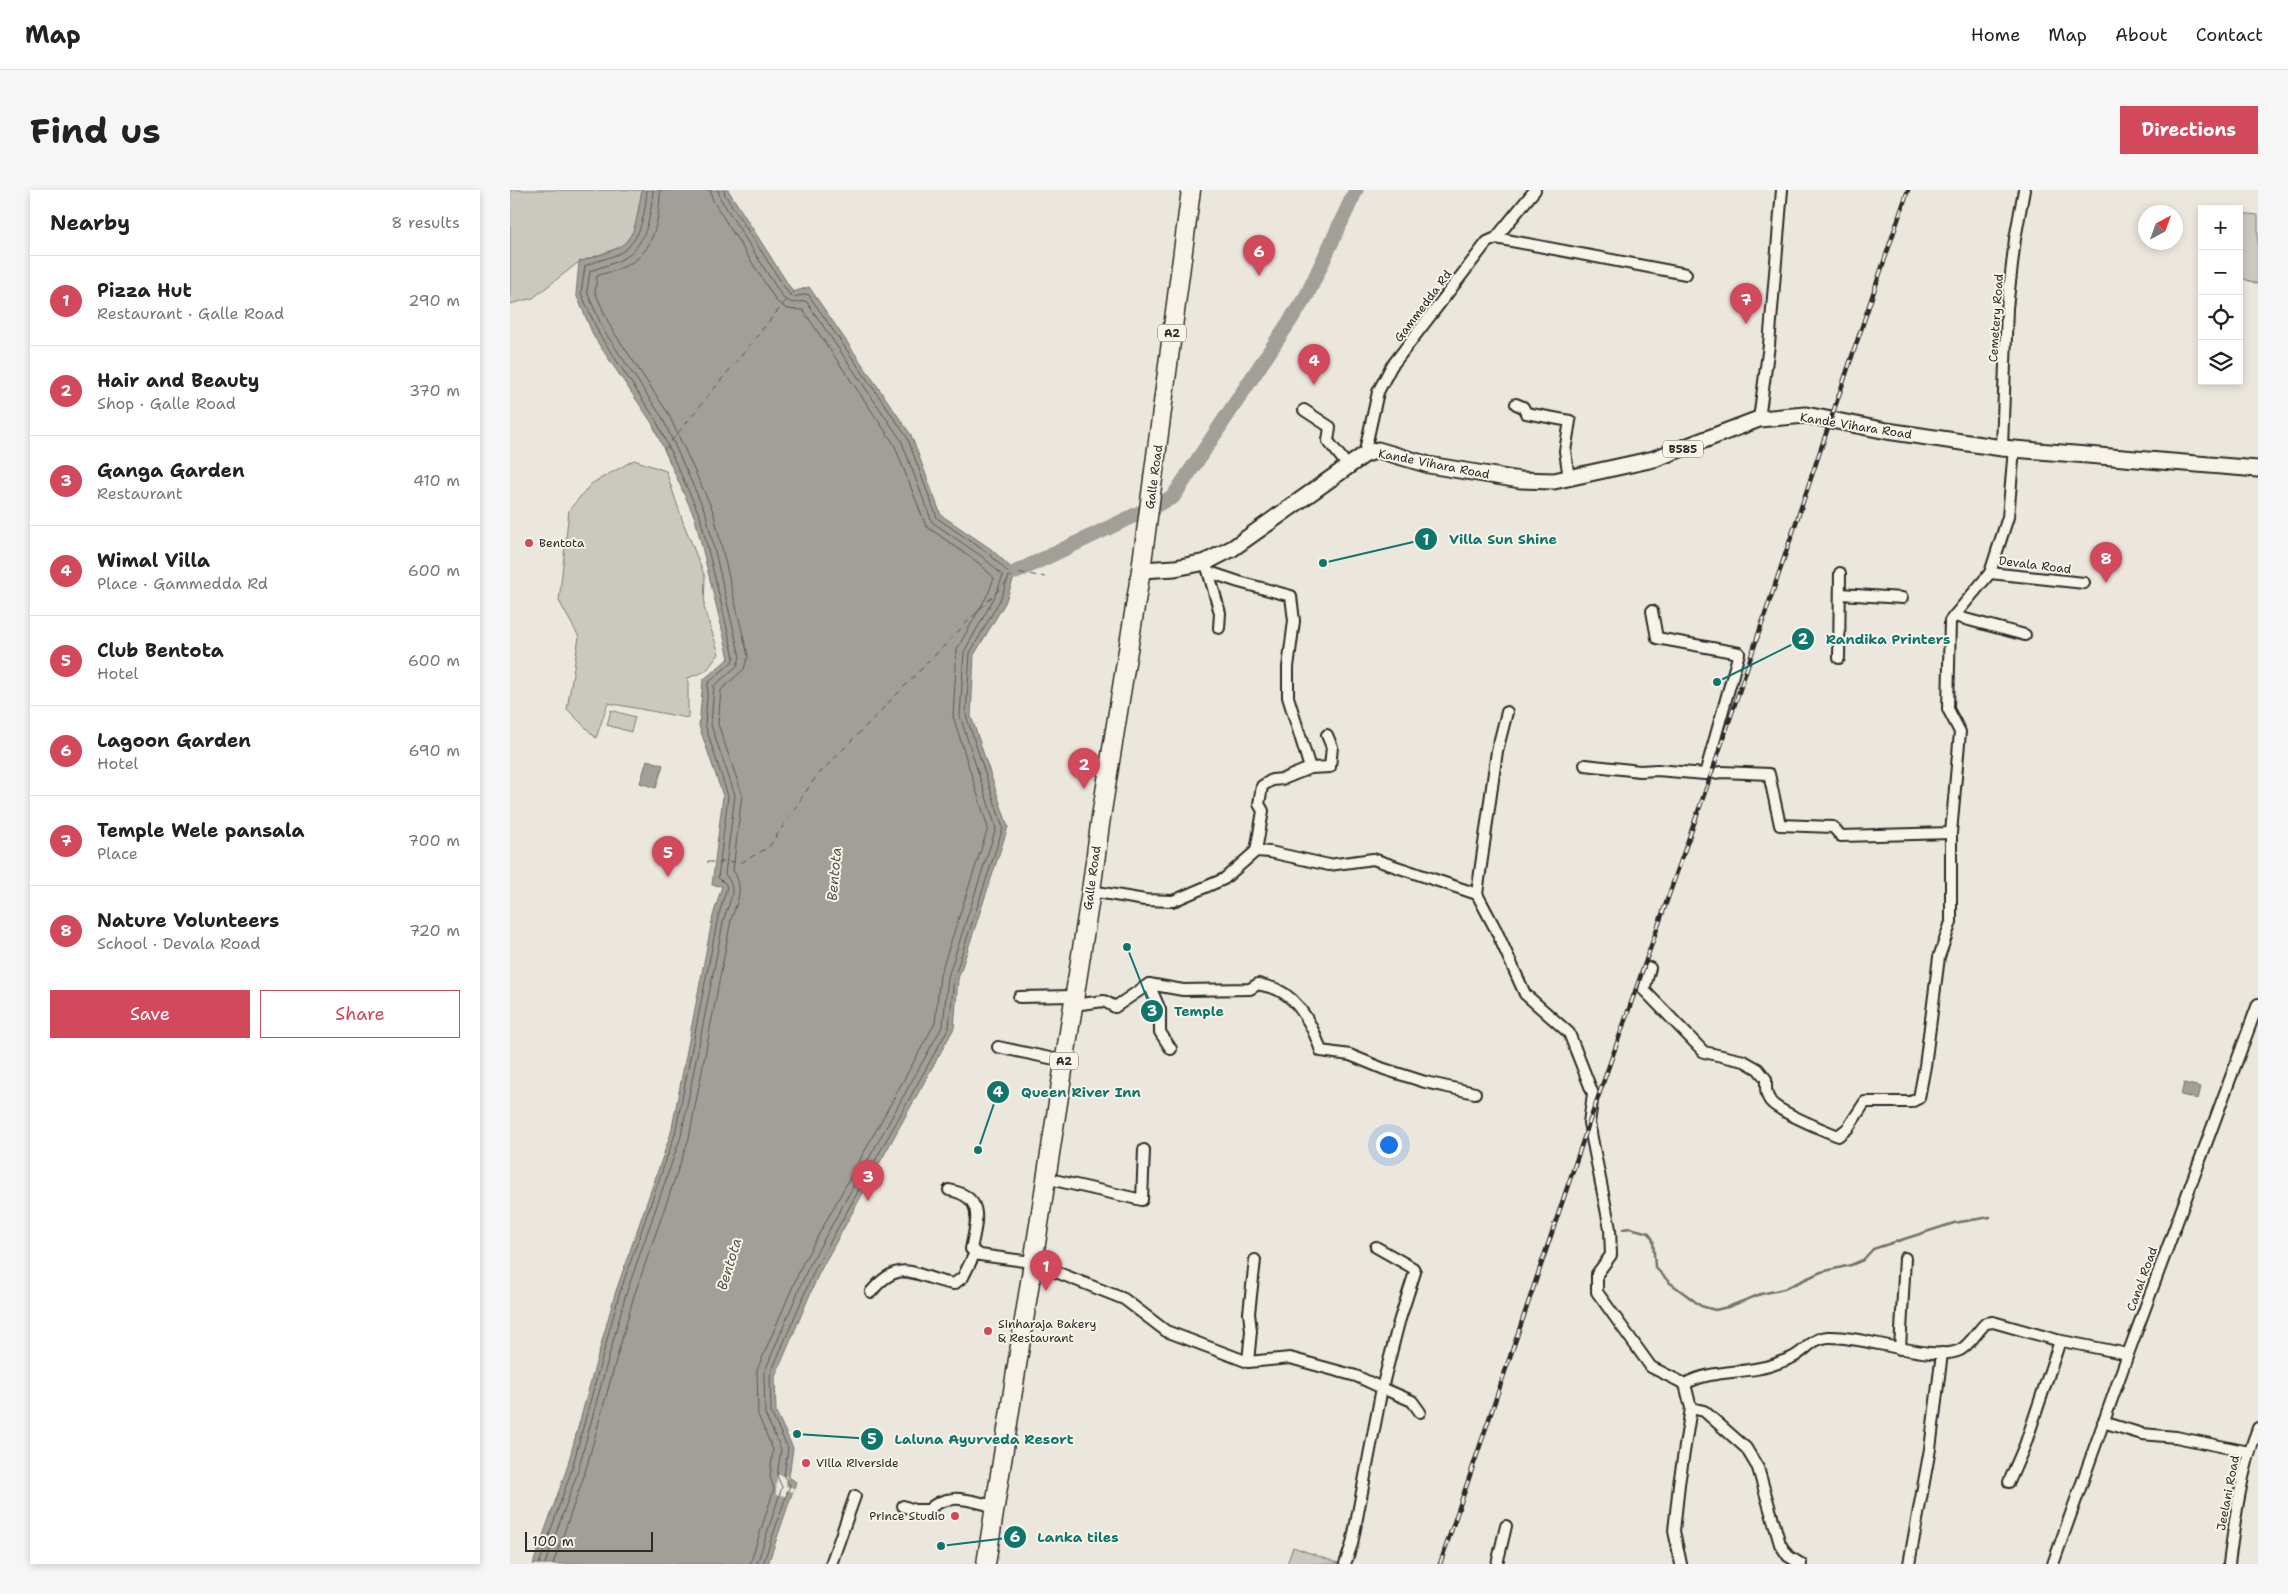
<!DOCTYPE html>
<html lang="en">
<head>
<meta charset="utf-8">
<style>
	:root { --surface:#fff; --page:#f6f6f6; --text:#222; --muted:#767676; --line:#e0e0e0; --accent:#d1495b }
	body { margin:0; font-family:"Shantell Sans",sans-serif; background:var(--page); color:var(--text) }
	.controls { position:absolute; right:15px; top:15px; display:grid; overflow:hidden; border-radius:0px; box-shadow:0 2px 8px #0003 }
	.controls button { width:45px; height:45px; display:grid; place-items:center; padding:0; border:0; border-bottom:1px solid var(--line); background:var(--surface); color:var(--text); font:25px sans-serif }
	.compass { position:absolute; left:1628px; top:15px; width:45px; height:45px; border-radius:50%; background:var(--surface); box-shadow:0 2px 8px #0003; rotate:41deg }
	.scale { position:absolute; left:15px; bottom:12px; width:128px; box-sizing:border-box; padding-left:5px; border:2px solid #2b2b2b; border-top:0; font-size:14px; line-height:18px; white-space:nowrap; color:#2b2b2b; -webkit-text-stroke:4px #f7f3e8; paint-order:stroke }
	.you { position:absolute; left:878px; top:954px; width:18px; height:18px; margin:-12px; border:4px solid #fff; border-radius:50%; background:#1a73e8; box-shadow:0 0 0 8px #1a73e833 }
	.badge { display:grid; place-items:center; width:32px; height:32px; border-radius:50%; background:var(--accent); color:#fff; font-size:16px; font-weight:700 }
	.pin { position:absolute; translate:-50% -41px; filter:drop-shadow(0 1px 2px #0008) }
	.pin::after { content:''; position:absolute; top:26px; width:18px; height:15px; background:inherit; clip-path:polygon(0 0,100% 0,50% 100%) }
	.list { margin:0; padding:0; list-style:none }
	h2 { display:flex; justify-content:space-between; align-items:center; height:65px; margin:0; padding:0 20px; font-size:21px }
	h2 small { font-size:16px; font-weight:400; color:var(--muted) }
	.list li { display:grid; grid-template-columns:32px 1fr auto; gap:15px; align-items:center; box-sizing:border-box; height:90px; padding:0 20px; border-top:1px solid var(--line) }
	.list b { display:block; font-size:19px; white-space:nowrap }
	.list p { margin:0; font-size:16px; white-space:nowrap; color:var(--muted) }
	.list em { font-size:16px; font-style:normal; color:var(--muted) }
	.actions { display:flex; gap:10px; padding:15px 20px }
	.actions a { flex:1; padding:11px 0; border:1px solid var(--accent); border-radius:0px; text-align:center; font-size:18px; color:var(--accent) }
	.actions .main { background:var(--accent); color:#fff }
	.icon { flex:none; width:28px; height:28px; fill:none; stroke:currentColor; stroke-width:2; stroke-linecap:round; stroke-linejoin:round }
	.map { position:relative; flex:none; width:1748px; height:1374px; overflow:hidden; border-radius:0px }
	header { display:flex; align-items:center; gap:30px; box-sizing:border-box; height:70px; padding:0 25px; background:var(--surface); border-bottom:1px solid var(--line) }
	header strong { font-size:24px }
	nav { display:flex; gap:28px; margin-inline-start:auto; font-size:18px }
	.intro { display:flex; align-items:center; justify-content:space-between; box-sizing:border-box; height:120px; padding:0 30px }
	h1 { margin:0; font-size:35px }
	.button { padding:12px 22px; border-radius:0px; background:var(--accent); color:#fff; font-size:18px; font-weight:700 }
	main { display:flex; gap:30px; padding:0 30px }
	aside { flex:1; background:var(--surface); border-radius:0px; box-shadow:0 2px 8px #0003 }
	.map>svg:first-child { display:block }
	.green { fill:#cbc8bf; stroke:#7b7a75 }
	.water { fill:#a29f98; stroke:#72716c }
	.pier { fill:#ebe7dd }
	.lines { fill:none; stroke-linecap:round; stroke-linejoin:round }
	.shore { stroke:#5b5957; stroke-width:1 }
	.stream { stroke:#72716c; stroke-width:2.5 }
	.river { stroke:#a29f98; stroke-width:15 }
	.ferry { stroke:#555451; stroke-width:1; stroke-dasharray:6 5; stroke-linecap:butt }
	.street-casing { stroke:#2b2b2b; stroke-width:14 }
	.primary-casing { stroke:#2b2b2b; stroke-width:19 }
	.highway-casing { stroke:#2b2b2b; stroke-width:21 }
	.street { stroke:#f7f3e8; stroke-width:10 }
	.primary { stroke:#f7f3e8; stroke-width:15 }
	.highway { stroke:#f7f3e8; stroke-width:18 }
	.rail-casing { stroke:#2b2b2b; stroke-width:4.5 }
	.rail { stroke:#f7f3e8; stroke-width:2.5; stroke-dasharray:8; stroke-linecap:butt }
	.poi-dot { fill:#d1495b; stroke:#f7f3e8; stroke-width:2 }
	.labels { text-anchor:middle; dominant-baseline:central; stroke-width:4; stroke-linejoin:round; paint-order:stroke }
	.shield { fill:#f7f3e8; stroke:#686764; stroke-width:1 }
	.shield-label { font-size:11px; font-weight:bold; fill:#2b2b2b }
	.street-label { font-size:12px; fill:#2b2b2b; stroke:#f7f3e8 }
	.poi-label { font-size:12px; fill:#2b2b2b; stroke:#f7f3e8; text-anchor:start }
	.water-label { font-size:14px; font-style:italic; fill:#555451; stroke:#f7f3e8 }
	.leader { fill:none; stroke:#0f766e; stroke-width:2 }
	.callout-dot { fill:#0f766e; stroke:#f7f3e8; stroke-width:2 }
	.mark-label { font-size:15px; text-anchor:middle; font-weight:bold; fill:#fff }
	.callout-label { font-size:14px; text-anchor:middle; font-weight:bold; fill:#0f766e; stroke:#f7f3e8; stroke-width:4; stroke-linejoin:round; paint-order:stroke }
</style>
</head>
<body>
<header>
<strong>Map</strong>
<nav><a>Home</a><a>Map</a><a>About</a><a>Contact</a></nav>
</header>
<div class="intro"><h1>Find us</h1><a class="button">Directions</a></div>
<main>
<aside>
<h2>Nearby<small>8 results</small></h2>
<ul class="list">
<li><span class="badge">1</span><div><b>Pizza Hut</b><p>Restaurant · Galle Road</p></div><em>290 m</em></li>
<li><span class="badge">2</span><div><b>Hair and Beauty</b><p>Shop · Galle Road</p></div><em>370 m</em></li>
<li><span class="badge">3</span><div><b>Ganga Garden</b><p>Restaurant</p></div><em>410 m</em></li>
<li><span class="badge">4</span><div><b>Wimal Villa</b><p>Place · Gammedda Rd</p></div><em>600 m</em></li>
<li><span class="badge">5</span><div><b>Club Bentota</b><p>Hotel</p></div><em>600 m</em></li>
<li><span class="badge">6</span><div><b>Lagoon Garden</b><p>Hotel</p></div><em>690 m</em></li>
<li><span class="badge">7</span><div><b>Temple Wele pansala</b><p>Place</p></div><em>700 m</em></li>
<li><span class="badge">8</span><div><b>Nature Volunteers</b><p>School · Devala Road</p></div><em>720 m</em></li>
</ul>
<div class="actions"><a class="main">Save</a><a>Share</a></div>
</aside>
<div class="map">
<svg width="1748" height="1374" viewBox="0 0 1748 1374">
	<rect width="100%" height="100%" fill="#ebe7dd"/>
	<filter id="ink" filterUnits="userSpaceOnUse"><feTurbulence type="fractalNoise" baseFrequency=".02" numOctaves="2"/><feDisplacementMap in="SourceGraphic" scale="10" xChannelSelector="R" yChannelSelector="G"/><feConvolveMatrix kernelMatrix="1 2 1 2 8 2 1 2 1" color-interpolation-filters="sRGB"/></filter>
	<g filter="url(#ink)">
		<!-- green -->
		<g class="green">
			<path d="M0,0H132L125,39L113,56L69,72L23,108L0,114Z"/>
			<path d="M1729,23L1748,25V94L1729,87Z"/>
			<path d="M124,270L156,281L173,332L195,387L194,417L209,464L196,481L178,488V528L98,513L86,548L57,519L69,447L49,411L59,320L81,294Z"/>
			<path d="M101,520L125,527L121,542L97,535Z"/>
			<path d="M783,1357L831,1374H777Z"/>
		</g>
		<!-- water -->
		<g class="water">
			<path d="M132,0H218L283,102L299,97L401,245L431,325L481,359L506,382L495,413L464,465L461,526L498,637L448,789L444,838L309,1083L265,1187L266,1222L283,1258L279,1287L286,1292L258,1374H23L56,1281L105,1104L161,943L203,726L212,696L202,695L213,606L189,536L193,490L219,468L185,328L142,233L84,147L66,104L69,72C124,54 122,56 132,0Z"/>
			<path d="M137,570L153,575L146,598L130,593Z"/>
			<path d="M1674,893L1691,897L1688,909L1671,905Z"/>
		</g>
		<!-- pier -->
		<path class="pier" d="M267,1285L277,1286L276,1296L284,1298L283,1302L276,1300V1306L266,1305Z"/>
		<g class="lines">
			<!-- shore -->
			<g class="shore">
				<path d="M200,0L203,11L267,112L277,119L293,120L384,254L416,336L470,374L484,388L478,404L447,459L443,526L478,638L430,785L425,833L292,1075L247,1180L248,1225L263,1260L260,1286L264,1299L240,1374"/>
				<path d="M208,0L210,8L273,108L282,113L296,111L391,250L422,332L474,368L493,386L484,408L454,462L450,526L486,638L438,787L433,835L298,1078L254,1183L255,1224L271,1259L267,1286L272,1297L247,1374"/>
				<path d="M214,0L215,5L279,104L283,107L298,104L397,247L427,328L478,363L500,384L490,410L460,463L456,525L493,638L444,788L439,837L304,1081L260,1185L261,1223L278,1258L274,1286L280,1295L253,1374"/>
				<path d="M29,1374L61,1282L109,1105L165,944L208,727L217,697L215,693L208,688L218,606L195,535L198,493L222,472L224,467L190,326L146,230L89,144L71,103L75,76C85,71 97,69 108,64C131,53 135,24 137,0"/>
				<path d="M35,1374L67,1284L115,1107L171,946L214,728C220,710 228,700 215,684L225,605L201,535L204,496L227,476L230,467L196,324L152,227L94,141L77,102L80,81C90,77 101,75 110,70C136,58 141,27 143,0"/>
				<path d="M43,1374L74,1286L123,1109L179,948L221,730C227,711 235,699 223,680L232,604L208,534L211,500L234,479L238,466L203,321L158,223L101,138L85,102L87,86C100,81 113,79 124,71C145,57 150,24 150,0"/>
			</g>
			<!-- stream -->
			<path class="stream" d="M1113,1039L1120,1038L1139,1043L1143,1050L1145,1077L1159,1092L1191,1116L1205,1120L1218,1117L1251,1104L1274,1099L1311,1082L1341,1075L1353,1070L1363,1059L1444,1033L1480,1027"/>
			<!-- river -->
			<path class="river" d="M506,382L663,307L797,105L846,0"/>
			<!-- ferry -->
			<g class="ferry">
				<path d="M154,260L283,102"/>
				<path d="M197,672H232L259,657L305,588L506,382L535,387"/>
			</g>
			<defs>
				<g id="street">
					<path d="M986,48L1176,84"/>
					<path d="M1006,214L1013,217L1016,223L1060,231L1055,261L1059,288"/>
					<path d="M794,220L820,237L818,251L838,276"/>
					<path d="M1249,229L1259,155L1272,0"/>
					<path d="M1492,258L1497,118L1505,49L1514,0"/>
					<path d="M1504,259L1498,327L1480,383L1574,393"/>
					<path d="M854,265L868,202L881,177L977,52L986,48L1025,0"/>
					<path d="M697,377L710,423L709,438"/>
					<path d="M699,382L729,392L781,406L784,431L778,477V507L800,578L773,589L762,590L752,596L749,614L753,621L746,661"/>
					<path d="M1330,404L1392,408"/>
					<path d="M1142,421L1147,448L1229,463L1195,584"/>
					<path d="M1444,426L1515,445"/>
					<path d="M1329,468L1330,383"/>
					<path d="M997,522L987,561L967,704L986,740L1015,804L1059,843L1083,904L1079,933L1100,1039L1101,1065L1087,1084V1102L1141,1177L1175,1194C1203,1178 1239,1185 1268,1173C1273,1171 1280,1169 1285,1166C1297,1159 1303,1148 1318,1147C1351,1145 1424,1173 1450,1160C1460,1155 1468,1140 1476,1133L1483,1132L1547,1150L1618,1164"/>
					<path d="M1075,575L1130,581L1147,580L1195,584L1212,582L1259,584L1270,635L1323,637L1331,646L1441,643"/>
					<path d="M800,578L820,577L822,557L817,545"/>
					<path d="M581,701L635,710L663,711L714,689L746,661L760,662L819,675L863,669L967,704"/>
					<path d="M1140,778L1134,800L1194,862L1234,871L1248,879L1256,889C1256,897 1255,905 1261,912C1269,922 1314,940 1328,946L1338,938L1355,912H1401L1409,908L1415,876L1429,767L1441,732V643L1450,542L1438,519L1440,431L1480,383"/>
					<path d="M639,794L650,820V842L661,859"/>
					<path d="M509,807L564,806"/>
					<path d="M563,815L594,811L605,817L639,794L673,800L740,799L748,794C754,796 762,797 768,800C790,810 804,839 811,861L840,865L874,879L915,892L965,903"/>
					<path d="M488,857L554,871"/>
					<path d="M535,988L632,1010L634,960"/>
					<path d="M439,1000C475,1007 467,1030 461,1059L470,1065L521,1072L614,1109L656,1141L738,1172L780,1168L846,1186L872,1198L842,1354L835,1374"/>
					<path d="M866,1057L903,1078L905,1082L889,1132L872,1198L902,1211L910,1222"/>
					<path d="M361,1102C392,1064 407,1089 444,1094L453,1087L465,1063"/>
					<path d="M1390,1159L1395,1068"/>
					<path d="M738,1172L741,1141L739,1123L745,1070"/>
					<path d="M1181,1218L1194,1221L1236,1258L1248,1278L1270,1354L1278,1366L1291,1374"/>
					<path d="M1593,1232L1632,1244L1666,1247L1739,1262"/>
					<path d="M1499,1292L1515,1255L1550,1151"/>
					<path d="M393,1316L404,1320H418C438,1301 460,1311 484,1316"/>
					<path d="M321,1374L345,1306"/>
					<path d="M987,1374L996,1336"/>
					<path d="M1171,1374L1164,1341L1169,1294L1181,1218L1175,1194"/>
					<path d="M1399,1374L1420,1259L1432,1163"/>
					<path d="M1543,1374L1618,1164L1748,814"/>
					<path d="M1719,1374C1725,1328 1731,1281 1748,1238"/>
				</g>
				<path id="primary" d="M631,380L665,378L696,372L723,358L854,265L868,260L919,275L1010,290L1044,291L1144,269L1249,229L1296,225L1377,241L1492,258L1748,279"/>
				<path id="highway" d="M476,1374L581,701L591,627L631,380L681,0"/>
			</defs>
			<!-- street casing -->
			<use href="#street" class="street-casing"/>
			<!-- primary casing -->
			<use href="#primary" class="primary-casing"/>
			<!-- highway casing -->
			<use href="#highway" class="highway-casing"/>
			<!-- street -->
			<use href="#street" class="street"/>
			<!-- primary -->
			<use href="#primary" class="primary"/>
			<!-- highway -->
			<use href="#highway" class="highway"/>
			<defs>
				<path id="rail" d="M930,1374L1079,933L1202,582L1398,0"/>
			</defs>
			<!-- rail casing -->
			<use href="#rail" class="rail-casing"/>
			<!-- rail -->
			<use href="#rail" class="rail"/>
		</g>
	</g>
	<!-- markers -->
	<g class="poi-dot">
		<circle cx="19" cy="353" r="5"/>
		<circle cx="478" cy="1141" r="5"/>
		<circle cx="296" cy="1273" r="5"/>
		<circle cx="445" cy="1326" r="5"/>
	</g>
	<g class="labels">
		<!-- shield labels -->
		<g class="shield">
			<rect x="648" y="134.5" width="28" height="17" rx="4"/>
			<rect x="1153" y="250.5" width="40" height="17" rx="4"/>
			<rect x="540" y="862.5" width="28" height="17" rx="4"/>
		</g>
		<g class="shield-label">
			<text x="662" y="143">A2</text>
			<text x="1173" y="259">B585</text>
			<text x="554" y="871">A2</text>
		</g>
		<!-- street labels -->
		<g class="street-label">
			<text transform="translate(913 116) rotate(-53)">Gammedda Rd</text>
			<text transform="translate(1486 128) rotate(-86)">Cemetery Road</text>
			<text transform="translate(1346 236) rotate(9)">Kande Vihara Road</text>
			<text transform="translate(924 274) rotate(11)">Kande Vihara Road</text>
			<text transform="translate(644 287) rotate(-82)">Galle Road</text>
			<text transform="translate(1525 375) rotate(7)">Devala Road</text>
			<text transform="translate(582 688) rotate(-82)">Galle Road</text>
			<text transform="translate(1632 1089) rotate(-70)">Canal Road</text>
			<text transform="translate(1718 1303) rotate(-79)">Jeelani Road</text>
		</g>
		<!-- poi labels -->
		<g class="poi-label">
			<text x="29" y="353">Bentota</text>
			<text x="488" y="1134">Sinharaja Bakery<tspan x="488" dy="14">&amp; Restaurant</tspan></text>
			<text x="306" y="1273">Villa Riverside</text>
			<text x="435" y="1326" text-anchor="end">Prince Studio</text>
		</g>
		<!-- water labels -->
		<g class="water-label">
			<text transform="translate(324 684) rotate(-85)">Bentota</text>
			<text transform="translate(219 1074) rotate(-73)">Bentota</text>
		</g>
	</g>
	<!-- callouts -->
	<path class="leader" d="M813 373L916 349M1207 492L1293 449M617 757L642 821M468 960L488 902M287 1244L362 1249M431 1356L505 1347"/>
	<g class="callout-dot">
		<circle cx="813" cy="373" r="5"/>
		<circle cx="1207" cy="492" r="5"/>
		<circle cx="617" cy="757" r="5"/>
		<circle cx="468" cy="960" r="5"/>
		<circle cx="287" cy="1244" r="5"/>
		<circle cx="431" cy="1356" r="5"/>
		<circle cx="916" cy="349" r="12"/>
		<circle cx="1293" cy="449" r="12"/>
		<circle cx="642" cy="821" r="12"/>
		<circle cx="488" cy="902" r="12"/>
		<circle cx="362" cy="1249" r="12"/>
		<circle cx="505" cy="1347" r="12"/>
	</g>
	<g class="mark-label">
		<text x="916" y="355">1</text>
		<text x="1293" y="454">2</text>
		<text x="642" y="826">3</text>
		<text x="488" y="907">4</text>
		<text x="362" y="1254">5</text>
		<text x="505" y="1352">6</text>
	</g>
	<g class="callout-label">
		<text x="993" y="354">Villa Sun Shine</text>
		<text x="1378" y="454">Randika Printers</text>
		<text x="689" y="826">Temple</text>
		<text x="571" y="907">Queen River Inn</text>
		<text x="474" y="1254">Laluna Ayurveda Resort</text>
		<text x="568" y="1352">Lanka tiles</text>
	</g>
</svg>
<div class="controls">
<button>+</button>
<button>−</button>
<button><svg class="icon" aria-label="locate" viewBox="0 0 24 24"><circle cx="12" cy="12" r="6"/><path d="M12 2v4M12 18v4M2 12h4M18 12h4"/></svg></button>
<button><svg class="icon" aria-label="layers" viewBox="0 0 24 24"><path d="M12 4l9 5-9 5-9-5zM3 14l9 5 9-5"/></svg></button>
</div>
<svg class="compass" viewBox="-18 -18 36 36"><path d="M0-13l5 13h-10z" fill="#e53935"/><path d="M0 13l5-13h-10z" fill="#767676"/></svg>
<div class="scale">100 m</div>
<div class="you"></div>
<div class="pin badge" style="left:536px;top:1101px">1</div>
<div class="pin badge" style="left:574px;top:599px">2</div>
<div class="pin badge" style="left:358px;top:1011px">3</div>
<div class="pin badge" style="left:804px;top:195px">4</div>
<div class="pin badge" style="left:158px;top:687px">5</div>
<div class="pin badge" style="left:749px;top:86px">6</div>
<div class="pin badge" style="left:1236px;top:134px">7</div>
<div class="pin badge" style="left:1596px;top:393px">8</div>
</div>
</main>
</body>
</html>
